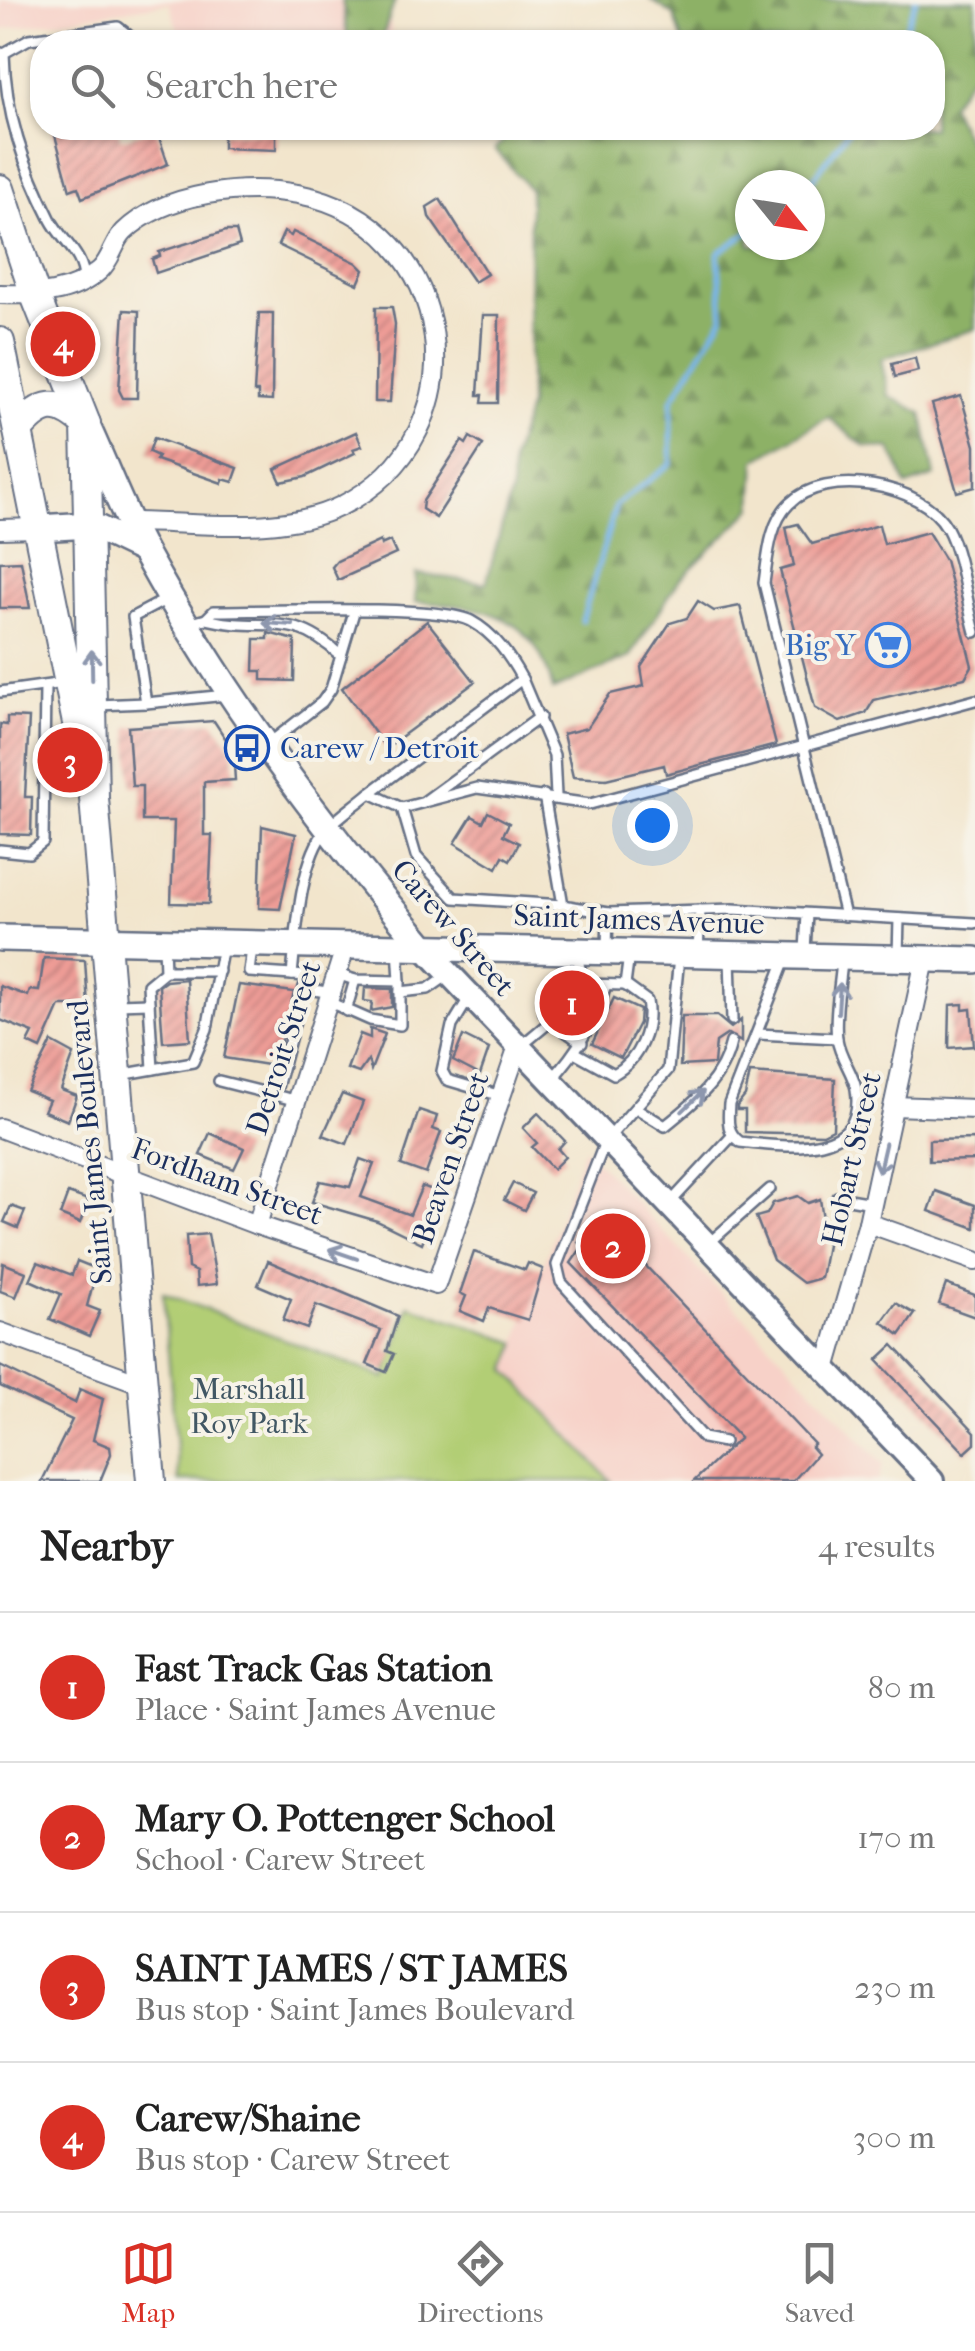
<!DOCTYPE html>
<html lang="en">
<head>
<meta charset="utf-8">
<style>
	:root { --surface:#fff; --page:#f6f6f6; --text:#222; --muted:#767676; --line:#e0e0e0; --accent:#d93025 }
	body { margin:0; font-family:"IM FELL French Canon",serif; background:var(--page); color:var(--text) }
	.compass { position:absolute; left:735px; top:170px; width:90px; height:90px; border-radius:50%; background:var(--surface); box-shadow:0 2px 8px #0004; rotate:120deg }
	.you { position:absolute; left:652px; top:825px; width:35px; height:35px; margin:-25px; border:8px solid #fff; border-radius:50%; background:#1a73e8; box-shadow:0 0 0 15px #1a73e833 }
	.badge { display:grid; place-items:center; width:65px; height:65px; border-radius:50%; background:var(--accent); color:#fff; font-size:32px; font-weight:700 }
	.pin { position:absolute; translate:-50% -50%; border:5px solid #fff; box-shadow:0 2px 10px #0006 }
	.list { margin:0; padding:0; list-style:none }
	h2 { display:flex; justify-content:space-between; align-items:center; height:130px; margin:0; padding:0 40px; font-size:42px }
	h2 small { font-size:32px; font-weight:400; color:var(--muted) }
	.list li { display:grid; grid-template-columns:65px 1fr auto; gap:30px; align-items:center; box-sizing:border-box; height:150px; padding:0 40px; border-top:2px solid var(--line) }
	.list b { display:block; font-size:38px; white-space:nowrap }
	.list p { margin:0; font-size:32px; white-space:nowrap; color:var(--muted) }
	.list em { font-size:32px; font-style:normal; color:var(--muted) }
	.icon { flex:none; width:55px; height:55px; fill:none; stroke:currentColor; stroke-width:2; stroke-linecap:round; stroke-linejoin:round }
	.map { position:relative; flex:none; width:975px; height:1481px; overflow:hidden }
	.search { position:absolute; background:var(--surface); box-shadow:0 2px 8px #0004; left:30px; right:30px; top:30px; height:110px; display:flex; align-items:center; gap:25px; box-sizing:border-box; padding:0 35px; border-radius:40px; color:var(--muted); font-size:38px }
	.sheet { height:730px; background:var(--surface) }
	nav { display:flex; justify-content:space-around; align-items:center; box-sizing:border-box; height:140px; border-top:2px solid var(--line); background:var(--surface); font-size:28px; color:var(--muted) }
	nav a { display:grid; justify-items:center; gap:5px }
	nav .on { color:var(--accent) }
	.map>svg:first-child { display:block }
	.built { fill:#f7d1c8 }
	.forest { fill:url(#forest-firs); stroke:#547062; stroke-width:2.5; fill-rule:evenodd }
	.park { fill:#b2ce74; stroke:#667e69; stroke-width:2.5 }
	.lines { fill:none; stroke-linecap:round; stroke-linejoin:round }
	.stream { stroke:#78b5ea; stroke-width:5 }
	.building { fill:url(#building-hatch) }
	.service-casing { stroke:#666f84; stroke-width:14 }
	.minor-casing { stroke:#666f84; stroke-width:22 }
	.tertiary-casing { stroke:#666f84; stroke-width:28 }
	.secondary-casing { stroke:#666f84; stroke-width:30 }
	.primary-casing { stroke:#666f84; stroke-width:32 }
	.service { stroke:#fff; stroke-width:9 }
	.minor { stroke:#fff; stroke-width:18 }
	.tertiary { stroke:#fff; stroke-width:22 }
	.secondary { stroke:#fff; stroke-width:25 }
	.primary { stroke:#fff; stroke-width:28 }
	.oneway { stroke:#8d97ae }
	.labels { text-anchor:middle; dominant-baseline:central; stroke-width:8; stroke-linejoin:round; paint-order:stroke }
	.shop-label { font-size:30px; fill:#366cbe; stroke:#f7f3e8; text-anchor:end }
	.transit-label { font-size:30px; fill:#164399; stroke:#f7f3e8; text-anchor:start }
	.street-label { font-size:30px; fill:#1b2f5e; stroke:#f7f3e8 }
	.park-label { font-size:30px; fill:#415764; stroke:#f7f3e8 }
</style>
</head>
<body>
<div class="map">
<svg width="975" height="1481" viewBox="0 0 975 1481">
	<defs>
		<pattern id="forest-firs" width="22" height="20" patternUnits="userSpaceOnUse" patternTransform="scale(2.5)"><rect width="22" height="20" fill="#8db166"/><path d="M5 1l3.5 6h-7zM16 11l3.5 6h-7z" fill="#729057"/></pattern>
		<pattern id="building-hatch" width="6" height="6" patternUnits="userSpaceOnUse" patternTransform="scale(2.5)"><rect width="6" height="6" fill="#ee9c96"/><path d="M-1 1l2-2M0 6l6-6M5 7l2-2" fill="none" stroke="#c0807e"/></pattern>
	</defs>
	<rect width="100%" height="100%" fill="#f7f3e8"/>
	<filter id="ink" filterUnits="userSpaceOnUse"><feTurbulence type="fractalNoise" baseFrequency=".01" numOctaves="2"/><feDisplacementMap in="SourceGraphic" scale="20" xChannelSelector="R" yChannelSelector="G"/><feConvolveMatrix kernelMatrix="1 2 1 2 8 2 1 2 1" color-interpolation-filters="sRGB"/></filter>
	<filter id="wash" filterUnits="userSpaceOnUse"><feTurbulence type="fractalNoise" baseFrequency=".0048" numOctaves="4" result="noise"/><feDisplacementMap in="SourceGraphic" scale="40" xChannelSelector="R" yChannelSelector="G"/><feGaussianBlur stdDeviation="2.25" result="paint"/><feColorMatrix in="noise" values="0 0 0 0 0 0 0 0 0 0 0 0 0 0 0 0 0 1.4 0 .05"/><feComposite in="paint" operator="in"/></filter>
	<g filter="url(#wash)">
		<rect width="100%" height="100%" fill="#f2e5cc"/>
		<!-- built -->
		<g class="built">
			<path d="M0,0H386L392,33L340,42H182L169,3L0,30Z"/>
			<path d="M584,1148L883,1464L878,1481H611L507,1370Z"/>
		</g>
		<!-- forest -->
		<g class="forest">
			<path d="M342,0H395L381,42H348Z"/>
			<path d="M651,0H975V69L950,104L975,157V329L881,359L889,396L922,413L935,476L907,486L891,449L864,446L828,417L756,460L753,508L679,580L630,657L553,690C536,613 484,606 415,602L416,574L486,583L511,493L512,460L529,405L530,190L495,149L515,128H932V42H683L674,15ZM750,185H810V245H750Z"/>
		</g>
		<!-- park -->
		<path class="park" d="M163,1293L385,1378L409,1305L517,1343L507,1370L611,1481H179Z"/>
		<g class="lines">
			<!-- stream -->
			<g class="stream">
				<path d="M900,42L916,0"/>
				<path d="M809,185L850,128"/>
				<path d="M582,621L616,505L671,464L672,400L723,317L718,253L750,231"/>
			</g>
		</g>
		<g id="blocks">
			<!-- building -->
			<g class="building">
				<path d="M53,128H117L121,139L156,128L168,164L82,198L78,187L70,190Z"/>
				<path d="M223,132L276,133V150L223,148Z"/>
				<path d="M440,199L487,274L474,282L429,217L427,207Z"/>
				<path d="M226,231H236L240,245L156,273L152,259L160,256L159,252Z"/>
				<path d="M284,232L291,236L293,232L357,263L364,270L358,284L278,245Z"/>
				<path d="M376,307H392L395,324L390,402H375Z"/>
				<path d="M124,310L139,311L137,398H123L119,390Z"/>
				<path d="M259,313H273L272,401L258,400V392H254Z"/>
				<path d="M483,315H499L498,403H482L483,395H478Z"/>
				<path d="M915,358L918,371L895,377L892,364Z"/>
				<path d="M961,396L975,446V487L957,492L932,404Z"/>
				<path d="M356,432L362,446L353,449L355,453L305,477L281,482L275,469Z"/>
				<path d="M470,437L483,445L436,518L422,509L423,501L462,441L466,444Z"/>
				<path d="M154,438L238,468L233,482L223,479L222,483L156,460L158,456L149,452Z"/>
				<path d="M798,524L812,544L879,525L884,544L928,532L945,560L972,666L965,678L874,700L866,713L840,722L815,708L780,570L794,566L786,527Z"/>
				<path d="M380,541L381,545L390,541L396,554L338,580L332,567L337,561Z"/>
				<path d="M21,561L30,608H0V562Z"/>
				<path d="M698,601L714,611L740,606L776,745L666,774L664,765L606,779L573,777L563,734L587,728L610,694L644,686L641,667L670,623L687,618Z"/>
				<path d="M427,621L475,682L386,748L342,688Z"/>
				<path d="M268,633L295,640L294,681L262,680V671H254L255,639H268Z"/>
				<path d="M7,717L29,718L25,797H32L31,835L0,834V724L7,725Z"/>
				<path d="M214,721L233,750L235,780L204,782V835H212L209,904L171,903L174,821H142V786H132L128,727Z"/>
				<path d="M488,812L509,823L503,835L519,843L510,860L503,856L497,868L455,843L472,816L483,822Z"/>
				<path d="M262,826L296,834L280,909L259,908Z"/>
				<path d="M44,958L85,960L88,1006H60L41,1049L28,1043L33,1033L0,1020V986L28,996L30,990L39,991Z"/>
				<path d="M186,979L190,1040L163,1042L159,986L166,981Z"/>
				<path d="M239,985L294,992L274,1066L224,1058Z"/>
				<path d="M365,988L392,989V1007L371,1011L372,1002L364,1001Z"/>
				<path d="M561,988L593,998L582,1023L552,1009L553,997Z"/>
				<path d="M614,998L640,1010L639,1023L621,1058L592,1044Z"/>
				<path d="M963,1004V1010L971,1009L974,1046L949,1048L950,1005Z"/>
				<path d="M682,1016H717L731,1028L741,1020V1042L728,1034L716,1042L714,1064L680,1066Z"/>
				<path d="M370,1029L385,1034L371,1070L368,1060L359,1073L347,1069L360,1034L370,1038Z"/>
				<path d="M463,1036L489,1049L480,1075L453,1061Z"/>
				<path d="M52,1042L74,1054L61,1090L77,1096L68,1121L44,1111L49,1100L27,1091Z"/>
				<path d="M750,1073L835,1079L833,1129L823,1134L745,1132V1110H737V1106L745,1096Z"/>
				<path d="M342,1094L363,1102L347,1144L323,1135Z"/>
				<path d="M419,1110L437,1116L433,1129L441,1132L426,1174L401,1165Z"/>
				<path d="M538,1113L565,1141L558,1149L565,1157L553,1169L532,1147L537,1143L523,1128Z"/>
				<path d="M210,1133L244,1148L234,1169L200,1155Z"/>
				<path d="M975,1139V1160L929,1161V1140Z"/>
				<path d="M360,1159L374,1164L361,1197L410,1215L422,1186L441,1193L422,1243L377,1221L312,1202L320,1181L350,1187Z"/>
				<path d="M513,1183L533,1193L524,1210L504,1200Z"/>
				<path d="M936,1191L975,1205V1228L929,1211Z"/>
				<path d="M68,1193L88,1200L80,1223L60,1215Z"/>
				<path d="M798,1196L808,1203L820,1199L827,1245L821,1278L803,1283L773,1260L756,1217L767,1214L773,1203Z"/>
				<path d="M11,1206L25,1211L18,1228L4,1222Z"/>
				<path d="M610,1228L814,1444L811,1447L817,1454L793,1481H694L740,1438L571,1263L582,1247L578,1242L588,1232L593,1237Z"/>
				<path d="M208,1234L217,1284L197,1286L196,1272L188,1268L186,1236Z"/>
				<path d="M474,1252L525,1270L528,1263L543,1269L528,1320L489,1308L484,1321L460,1311L466,1296L460,1293Z"/>
				<path d="M77,1261L97,1269L87,1306L100,1311L89,1336L50,1319L61,1294L30,1280L38,1262L72,1275Z"/>
				<path d="M268,1261L398,1316L387,1351L394,1354L386,1372L367,1364L381,1330L316,1305L307,1329L283,1320L291,1299L258,1285Z"/>
				<path d="M3,1263L26,1272L16,1297L0,1291Z"/>
				<path d="M946,1284L975,1295V1317L939,1304Z"/>
				<path d="M896,1303L915,1314L900,1335L882,1322Z"/>
				<path d="M893,1345L975,1432V1444L965,1453L877,1360Z"/>
				<path d="M0,1366L75,1403L80,1389L103,1399L93,1440L110,1447L111,1454L100,1481H42L72,1420L0,1386Z"/>
			</g>
		</g>
	</g>
	<g filter="url(#ink)">
		<use href="#blocks" fill-opacity="0" stroke="#666f84" stroke-width="2.5"/>
		<g class="lines">
			<defs>
				<g id="service">
					<path d="M84,280C84,255 62,241 51,220C24,167 5,113 4,53L29,39L118,27L137,42"/>
					<path d="M206,619C266,634 288,607 341,656"/>
					<path d="M188,624L206,619L214,611C260,611 439,604 471,621C495,634 510,657 522,679L370,793"/>
					<path d="M522,679L554,755L556,796"/>
					<path d="M0,692L64,683"/>
					<path d="M146,703L227,695"/>
					<path d="M98,705L146,703L133,617L167,599"/>
					<path d="M267,745L322,702L331,689L354,612"/>
					<path d="M544,795L563,905L608,913"/>
					<path d="M425,801L540,717"/>
					<path d="M402,808L416,856L454,898L563,905"/>
					<path d="M0,850L29,853L43,842L45,686"/>
					<path d="M845,916L764,583C768,557 769,524 789,504C825,467 922,483 947,528C961,553 967,604 975,632"/>
					<path d="M252,948L249,972L292,975C296,936 300,858 327,829C339,816 356,805 370,793L402,808L477,788L590,804L975,700"/>
					<path d="M607,948L608,913L733,909L975,923"/>
					<path d="M805,951L807,914"/>
					<path d="M576,952L584,984L625,985L629,955"/>
					<path d="M698,952L700,910"/>
					<path d="M898,956L899,919"/>
					<path d="M679,957L668,1070L605,1142L557,1265L561,1282L703,1438L724,1442"/>
					<path d="M730,958L732,1020"/>
					<path d="M785,960L729,1104C728,1120 726,1132 740,1142C784,1147 867,1159 856,1089C853,1072 840,1058 837,1039C834,1015 840,986 842,961"/>
					<path d="M165,971H219"/>
					<path d="M337,974L355,980L400,981L398,947"/>
					<path d="M292,975L307,976L275,1095L297,1101"/>
					<path d="M304,988L331,993"/>
					<path d="M400,992L428,989L448,975"/>
					<path d="M469,998L452,1026L442,1071L447,1080L501,1096"/>
					<path d="M329,1002L370,1020L400,1025V981"/>
					<path d="M117,1004L149,1003"/>
					<path d="M346,1011L355,980"/>
					<path d="M551,1021L544,1013L545,994L558,979L584,984"/>
					<path d="M758,1034L837,1038"/>
					<path d="M521,1046L551,1021L582,1043"/>
					<path d="M576,1053L614,1074C639,1060 652,1029 647,1001L625,985"/>
					<path d="M153,1069L148,985L165,971L164,945"/>
					<path d="M120,1075L193,1062L207,1029L223,946"/>
					<path d="M551,1080C578,1051 594,1023 606,985"/>
					<path d="M219,1081L275,1095"/>
					<path d="M636,1108L665,1126C694,1103 723,1080 731,1042"/>
					<path d="M837,1197L872,1203"/>
					<path d="M669,1204L732,1136"/>
					<path d="M708,1244L770,1189"/>
				</g>
				<g id="minor">
					<path d="M0,294C36,295 71,296 100,270C111,260 114,242 124,232C165,192 245,184 298,194C457,224 486,434 341,506C280,536 197,522 131,522"/>
					<path d="M0,529L37,528"/>
					<path d="M894,1106L975,1109"/>
					<path d="M0,1128L257,1225L436,1285L517,1050"/>
					<path d="M868,1223L975,1261"/>
					<path d="M257,1225L346,945"/>
					<path d="M0,1332L142,1384"/>
					<path d="M826,1369L868,1223L925,960"/>
				</g>
				<path id="tertiary" d="M422,945L932,1481"/>
				<g id="secondary">
					<path d="M86,424C106,467 123,514 146,555C224,697 319,822 422,945"/>
					<path d="M37,528L91,525L143,550"/>
					<path d="M0,938L975,960"/>
				</g>
				<g id="primary">
					<path d="M0,189L35,295L86,424L94,798L151,1481"/>
					<path d="M0,342L81,743"/>
					<path d="M18,430C43,401 57,399 86,424"/>
				</g>
			</defs>
			<!-- service casing -->
			<use href="#service" class="service-casing"/>
			<!-- minor casing -->
			<use href="#minor" class="minor-casing"/>
			<!-- tertiary casing -->
			<use href="#tertiary" class="tertiary-casing"/>
			<!-- secondary casing -->
			<use href="#secondary" class="secondary-casing"/>
			<!-- primary casing -->
			<use href="#primary" class="primary-casing"/>
			<!-- service -->
			<use href="#service" class="service"/>
			<!-- minor -->
			<use href="#minor" class="minor"/>
			<!-- tertiary -->
			<use href="#tertiary" class="tertiary"/>
			<!-- secondary -->
			<use href="#secondary" class="secondary"/>
			<!-- primary -->
			<use href="#primary" class="primary"/>
		</g>
		<!-- one-way arrows -->
		<defs><path id="oneway-shaft" d="M-6 0H5M1.5-3L5.5 0L1.5 3" fill="none" stroke-width="1.6" stroke-linecap="round" stroke-linejoin="round" transform="scale(2.5)"/></defs>
		<g class="oneway">
			<use href="#oneway-shaft" transform="translate(278 624) rotate(-176)"/>
			<use href="#oneway-shaft" transform="translate(92 665) rotate(-91)"/>
			<use href="#oneway-shaft" transform="translate(839 998) rotate(-86)"/>
			<use href="#oneway-shaft" transform="translate(693 1101) rotate(-44)"/>
			<use href="#oneway-shaft" transform="translate(882 1158) rotate(103)"/>
			<use href="#oneway-shaft" transform="translate(343 1254) rotate(-161)"/>
		</g>
	</g>
	<!-- icons -->
	<defs>
		<symbol id="supermarket-ring" viewBox="-11 -11 22 22"><circle r="9.5" fill="#f7f3e8" stroke="#3f7fe0" stroke-width="1.5"/><path d="M-6-5.5h2.5l.6 2H6L4.5 2H-2.5L-4.4-4H-6ZM-1.5 3.2a1.3 1.3 0 1 0 .1 0ZM3 3.2a1.3 1.3 0 1 0 .1 0Z" fill="#3f7fe0"/></symbol>
		<symbol id="bus-ring" viewBox="-11 -11 22 22"><circle r="9.5" fill="#f7f3e8" stroke="#1a4fb4" stroke-width="1.5"/><path d="M-5-6H5V4H4V6H2V4H-2V6H-4V4H-5ZM-3.5-4V0h7V-4ZM-3.5 1.2v1.5H-2V1.2ZM2 1.2v1.5H3.5V1.2Z" fill="#1a4fb4"/></symbol>
	</defs>
	<g fill-rule="evenodd">
		<use href="#supermarket-ring" x="863" y="620" width="50" height="50"/>
		<use href="#bus-ring" x="222" y="723" width="50" height="50"/>
	</g>
	<g class="labels">
		<!-- shop labels -->
		<g class="shop-label">
			<text x="856" y="645">Big Y</text>
		</g>
		<!-- transit labels -->
		<g class="transit-label">
			<text x="280" y="748">Carew / Detroit</text>
		</g>
		<!-- street labels -->
		<g class="street-label">
			<text transform="translate(639 920) rotate(2)">Saint James Avenue</text>
			<text transform="translate(453 928) rotate(49)">Carew Street</text>
			<text transform="translate(284 1048) rotate(-72)">Detroit Street</text>
			<text transform="translate(90 1142) rotate(-95)">Saint James Boulevard</text>
			<text transform="translate(451 1158) rotate(-71)">Beaven Street</text>
			<text transform="translate(852 1159) rotate(-77)">Hobart Street</text>
			<text transform="translate(227 1182) rotate(20)">Fordham Street</text>
		</g>
		<!-- park labels -->
		<g class="park-label">
			<text x="249" y="1389">Marshall<tspan x="249" dy="34">Roy Park</tspan></text>
		</g>
	</g>
</svg>
<svg class="compass" viewBox="-18 -18 36 36"><path d="M0-13l5 13h-10z" fill="#e53935"/><path d="M0 13l5-13h-10z" fill="#767676"/></svg>
<div class="you"></div>
<div class="pin badge" style="left:572px;top:1003px">1</div>
<div class="pin badge" style="left:613px;top:1246px">2</div>
<div class="pin badge" style="left:70px;top:760px">3</div>
<div class="pin badge" style="left:63px;top:344px">4</div>
<div class="search"><svg class="icon" aria-label="search" viewBox="0 0 24 24"><circle cx="10" cy="10" r="6"/><path d="M15 15l6 6"/></svg>Search here</div>
</div>
<section class="sheet">
<h2>Nearby<small>4 results</small></h2>
<ul class="list">
<li><span class="badge">1</span><div><b>Fast Track Gas Station</b><p>Place · Saint James Avenue</p></div><em>80 m</em></li>
<li><span class="badge">2</span><div><b>Mary O. Pottenger School</b><p>School · Carew Street</p></div><em>170 m</em></li>
<li><span class="badge">3</span><div><b>SAINT JAMES / ST JAMES</b><p>Bus stop · Saint James Boulevard</p></div><em>230 m</em></li>
<li><span class="badge">4</span><div><b>Carew/Shaine</b><p>Bus stop · Carew Street</p></div><em>300 m</em></li>
</ul>
</section>
<nav>
<a class="on"><svg class="icon" aria-label="map" viewBox="0 0 24 24"><path d="M3 6l6-2 6 2 6-2v14l-6 2-6-2-6 2zM9 4v14M15 6v14"/></svg>Map</a>
<a><svg class="icon" aria-label="directions" viewBox="0 0 24 24"><path d="M12 3l9 9-9 9-9-9zM9 14v-3h6M13 9l2 2-2 2"/></svg>Directions</a>
<a><svg class="icon" aria-label="saved" viewBox="0 0 24 24"><path d="M7 4h10v16l-5-4-5 4z"/></svg>Saved</a>
</nav>
</body>
</html>
